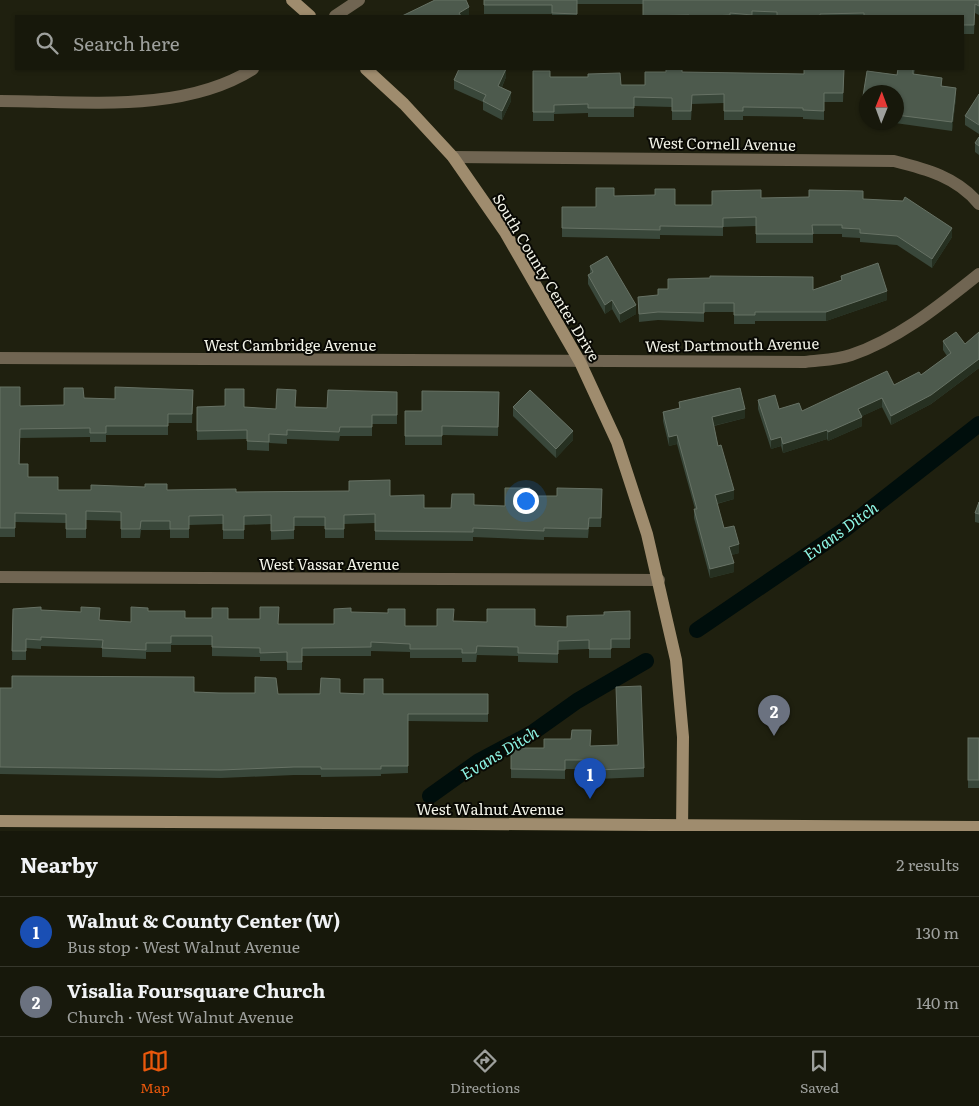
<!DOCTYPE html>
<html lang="en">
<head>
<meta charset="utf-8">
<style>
	:root { --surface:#17180b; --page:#242519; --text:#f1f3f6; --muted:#9ea09d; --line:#36372c; --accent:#ea580c }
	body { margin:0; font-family:Literata,serif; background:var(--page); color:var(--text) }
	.compass { position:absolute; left:859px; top:85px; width:45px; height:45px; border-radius:50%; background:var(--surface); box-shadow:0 1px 4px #0004; rotate:1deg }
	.you { position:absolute; left:525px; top:500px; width:18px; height:18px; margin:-12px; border:4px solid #fff; border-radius:50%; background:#1a73e8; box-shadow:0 0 0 8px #1a73e833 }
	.badge { display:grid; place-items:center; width:32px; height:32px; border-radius:50%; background:var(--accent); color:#fff; font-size:16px; font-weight:700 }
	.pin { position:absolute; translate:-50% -41px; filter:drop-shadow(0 1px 2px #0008) }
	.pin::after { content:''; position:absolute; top:26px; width:18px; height:15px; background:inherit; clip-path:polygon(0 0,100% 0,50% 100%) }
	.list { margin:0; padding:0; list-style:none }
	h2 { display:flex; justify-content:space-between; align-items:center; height:65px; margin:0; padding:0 20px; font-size:21px }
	h2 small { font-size:16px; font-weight:400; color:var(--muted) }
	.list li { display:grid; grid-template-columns:32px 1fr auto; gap:15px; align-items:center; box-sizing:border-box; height:70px; padding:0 20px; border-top:1px solid var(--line) }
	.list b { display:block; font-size:19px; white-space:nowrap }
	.list p { margin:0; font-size:16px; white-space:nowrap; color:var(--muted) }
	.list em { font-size:16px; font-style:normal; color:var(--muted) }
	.icon { flex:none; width:28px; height:28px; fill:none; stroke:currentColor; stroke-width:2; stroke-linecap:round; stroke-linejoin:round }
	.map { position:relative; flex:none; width:979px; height:831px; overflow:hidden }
	.search { position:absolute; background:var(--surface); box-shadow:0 1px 4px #0004; left:15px; right:15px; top:15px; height:55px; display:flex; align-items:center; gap:12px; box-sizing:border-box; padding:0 18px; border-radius:0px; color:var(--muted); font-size:19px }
	.sheet { height:205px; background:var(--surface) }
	nav { display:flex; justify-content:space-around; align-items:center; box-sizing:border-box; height:70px; border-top:1px solid var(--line); background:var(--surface); font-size:14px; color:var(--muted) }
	nav a { display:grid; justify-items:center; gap:2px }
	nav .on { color:var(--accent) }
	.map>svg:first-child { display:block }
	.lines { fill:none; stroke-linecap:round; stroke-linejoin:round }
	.canal { stroke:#000e0c; stroke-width:16 }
	.street { stroke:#706552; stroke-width:12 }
	.secondary { stroke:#9f8c6e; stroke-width:12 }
	.wall { fill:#39473a }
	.shaded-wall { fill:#263021 }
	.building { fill:#4d5a4d; stroke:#677265 }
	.labels { text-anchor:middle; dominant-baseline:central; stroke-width:4; stroke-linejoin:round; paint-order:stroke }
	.street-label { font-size:15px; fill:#f3f4e9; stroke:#090904 }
	.water-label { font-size:16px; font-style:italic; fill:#8cf4e4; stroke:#090904 }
</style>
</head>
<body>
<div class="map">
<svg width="979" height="831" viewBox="0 0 979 831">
	<rect width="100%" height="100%" fill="#1f200f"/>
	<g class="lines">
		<!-- canal -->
		<g class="canal">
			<path d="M697,630L844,530L979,424"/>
			<path d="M430,796L479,761L532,733L577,701L646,661"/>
		</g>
		<!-- street -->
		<g class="street">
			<path d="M335,16L359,0"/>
			<path d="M0,101C81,101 182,114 253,69"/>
			<path d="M453,157L894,161C926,169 957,177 979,204"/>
			<path d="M0,358L805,362C820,360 837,360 851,355C899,339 940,305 979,274"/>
			<path d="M0,577L659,580"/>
		</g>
		<!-- secondary -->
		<g class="secondary">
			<path d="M292,0L310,16"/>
			<path d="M366,69L404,104L453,157L505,232L580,362L617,442L647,534L676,660L683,737L682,831"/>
			<path d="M0,821L979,827"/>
		</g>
	</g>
	<!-- wall -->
	<g class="wall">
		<path d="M484,0H979V15L975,13L974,34H963V16H643V4H577V16H552V14H484Z"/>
		<path d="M506,69V77L502,87L511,101L502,120L483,110V102L454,89V80Z"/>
		<path d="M844,69L843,102H824V120L803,119V117L743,116V120H724V103L692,104L691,120H672V107L634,106V117H588V113L554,114V121H533V71L550,77L621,85H645L682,72L804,74Z"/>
		<path d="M898,69H915L914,74L942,78V86L956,88V97L952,131L888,122H896V92H866V105H863V96L867,71L897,75Z"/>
		<path d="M979,94V134L965,125V116Z"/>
		<path d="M979,137V155L975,152V143Z"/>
		<path d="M614,196L675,205H712L761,198L863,199L952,237L932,268L897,245L860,242V238L842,237V234H813V243H756V226L723,227V236L660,235V239L562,237V207H596Z"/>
		<path d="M590,266L636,314L620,323L612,309L605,314L588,284V275L590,274Z"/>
		<path d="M841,276L887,300L826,321H755V324H734V312H704V322L658,320L639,322L638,297L813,290L841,280Z"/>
		<path d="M979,332V368L931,404L891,425L882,407L862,416V426L828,441L827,439L783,453L781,446L771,449L758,409V400L779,409L802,411L894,385L921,375L947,356L943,350V341L965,344Z"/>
		<path d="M0,387L20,406L64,405L84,398L115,399L193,390L192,423H168V435H106V442H90V437L20,438V464L28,477L58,490H167L236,492L390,496L424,508H451L474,505L505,506L530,496H557L602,489L601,527H589L588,538L544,537V540L473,537V541L375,540V523L344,524V538H325V526H294V539L271,540V524L244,525V539H223V524L189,525V538H170V530H141L140,538H121V521L86,520V538H66V523L15,522V537H0Z"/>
		<path d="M397,392V424H372V436H340L339,441L287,439V444L269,443V451L247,450V439L197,440V407H244L276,409L296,407L327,408Z"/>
		<path d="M499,392L498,436L442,435V445H405V411H422Z"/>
		<path d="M679,402L745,418L714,426L718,446L734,499L717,504L724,528L739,553L731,555L734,572L710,578L694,518V509H695L677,444L669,446L663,421V412L679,409Z"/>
		<path d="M513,407L573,440L556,458L513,416Z"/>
		<path d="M979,502V523L975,522V513Z"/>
		<path d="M13,609L81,612L100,620L131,622L148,611L185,618L228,619L279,624H334L351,612L405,626H437L454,621L535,626L567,627L604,615L630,611V648H611V658H589V649L558,650V663L518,662V656L477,655L476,662H462V658H410V652L371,651V656H302V670H287V661H260V657L212,656V645H171V652H146V659L102,657V648L41,646V649L26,648V660H12Z"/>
		<path d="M0,688L278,694L340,693L488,694V722L408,721V773L381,774V776L321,777V775H294L221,778L0,774Z"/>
		<rect x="968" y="738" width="11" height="50"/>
		<path d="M590,746L644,768V777L597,779V769H565V779L511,778V748H544Z"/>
	</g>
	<!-- shaded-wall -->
	<g class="shaded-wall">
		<path d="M469,7V16H459V13Z"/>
		<path d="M506,69V77L498,95V86Z"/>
		<path d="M956,88V97L952,131V122Z"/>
		<path d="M511,92V101L502,120V111Z"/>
		<path d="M952,228V237L932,268V259Z"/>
		<path d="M887,291V300L826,321V312Z"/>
		<path d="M612,300V309L605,314V305Z"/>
		<path d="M636,305V314L620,323V314Z"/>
		<path d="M979,359V368L931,404L891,425V416Z"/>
		<path d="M882,398V407L858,418V409Z"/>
		<path d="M745,409V418L712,426V417Z"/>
		<path d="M862,417V426L828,441V432Z"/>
		<path d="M827,430V439L783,453V444Z"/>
		<path d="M573,431V440L556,458V449Z"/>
		<path d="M677,435V444L669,446V437Z"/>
		<path d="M781,437V446L771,449V440Z"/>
		<path d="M734,490V499L715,504V495Z"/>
		<path d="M739,544V553L729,556V547Z"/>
		<path d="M734,563V572L710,578V569Z"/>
	</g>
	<!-- building -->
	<g class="building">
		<path d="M435,0H466L469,7L459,13L461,16H402Z"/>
		<path d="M484,0H577V14L552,13V5H484Z"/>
		<path d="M643,0H979V6L975,4L974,25H963V16H864V13L820,14V16H777V12L752,11V15L730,13V15L714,16H689V15L643,16Z"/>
		<path d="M459,69H506L498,86L511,92L502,111L483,101L486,95L454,80Z"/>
		<path d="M666,69H682V72L804,74V69H844L843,93H824V111L803,110V108L743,107V111H724V94L692,95L691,111H672V98L634,97V108H588V104L554,105V112H533V71H550V77H588V74L620,73L621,85H645V72H666Z"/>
		<path d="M898,69H913V74L942,78L941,86L956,88L952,122L896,115V92H866V96H863L867,71L897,75Z"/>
		<path d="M979,94V125L965,116Z"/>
		<path d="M979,137V146L975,143Z"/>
		<path d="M596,188H614V196L655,195V189H675V205H712V191L761,190V198L809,197V190L863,191V199L903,201L905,197L952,228L932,259L897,236L860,233V229L842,228V225H812L813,234H756V217L723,218V227L660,226V230L562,228V207H596Z"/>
		<path d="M607,256L636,305L620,314L612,300L605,305L588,275L593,272L590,266Z"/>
		<path d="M878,263L887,291L826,312H755V315H734V303H704V313L658,312L639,314L638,297L658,295V289H668V279L710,278V276L813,277V290L842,280L841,276Z"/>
		<path d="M956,332L965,344L979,332V359L931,395L891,416L882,398L858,409L862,417L828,432L827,430L783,444L781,437L771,440L758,400L775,395L779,409L799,403L802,411L887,371L894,385L919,372L921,375L951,353L943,341Z"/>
		<path d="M0,387H20V406L64,405V388H83L84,398L115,399V387L193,390L192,414H168V426H106V433H90V428L20,429L19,464H28V477H58V490H91V485L145,487V484H167V490L236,489V492L349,491V481L390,480V496L424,495V508H451L452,494H474V505L505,506V488H530V496H557V488L602,489L601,518H589L588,529L544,528V531L473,528V532L375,531V514L344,515V529H325V517H294V530L271,531V515L244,516V530H223V515L189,516V529H170V521H141L140,529H121V512L86,511V529H66V514L15,513V528H0Z"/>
		<path d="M740,388L745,409L712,417L718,446L721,445L734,490L715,495L724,528L734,526L739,544L729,547L734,563L710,569L694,509H697L677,435L669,437L663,412L680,408L679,402Z"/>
		<path d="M225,389H244V407L276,409L277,389L296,390L295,407L327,408L328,390L397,392V415H372V427H340L339,432L287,430V435L269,434V442L247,441V430L197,431V407L225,406Z"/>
		<path d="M530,390L573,431L556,449L513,407Z"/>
		<path d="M422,391L499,392L498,427L442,426V436H405V411H422Z"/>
		<path d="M979,502V514L975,513Z"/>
		<path d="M41,607V610L81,612V607L100,608L99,620L131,622V607L148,608V611H185V618H212V608H228V619H260V607H279L278,624H334V609L351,608V612L388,613V609H405V626H437V609H454L453,621L487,622V609H535V626L567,627V616L604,615V612L630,611V639H611V649H589V640L558,641V654L518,653V647L477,646L476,653H462V649H410V644L371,642V647L302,648V662H287V652L260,653V648L212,647V636H171V643H146V650L102,648L103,640L41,637V640L26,639V651H12L13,609Z"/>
		<path d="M12,676L194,677V692L219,693H255V677L276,678L278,694H320L321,678L340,679V693L364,694V679H383V694H488V714H408V766H381V769H321V767H294L221,770L0,767V688H12Z"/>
		<path d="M641,686L644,768L597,770V760H565V770L511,769V748H544V739H571L572,730H591L590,746L618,745L616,687Z"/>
		<rect x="968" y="738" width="11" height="42"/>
	</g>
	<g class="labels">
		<!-- street labels -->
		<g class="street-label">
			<text transform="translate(722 143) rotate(1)">West Cornell Avenue</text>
			<text transform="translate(547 277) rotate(59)">South County Center Drive</text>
			<text x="290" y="344">West Cambridge Avenue</text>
			<text transform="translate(732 344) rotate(-1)">West Dartmouth Avenue</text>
			<text x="329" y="563">West Vassar Avenue</text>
			<text x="490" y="808">West Walnut Avenue</text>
		</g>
		<!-- water labels -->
		<g class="water-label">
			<text transform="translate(840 530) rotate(-36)">Evans Ditch</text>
			<text transform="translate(499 752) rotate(-31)">Evans Ditch</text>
		</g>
	</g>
</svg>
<svg class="compass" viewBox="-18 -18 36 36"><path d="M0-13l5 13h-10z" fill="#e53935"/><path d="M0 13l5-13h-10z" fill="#9ea09d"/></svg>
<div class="you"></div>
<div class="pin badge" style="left:590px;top:799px;background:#1a4fb4">1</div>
<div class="pin badge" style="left:774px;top:736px;background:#6b7280">2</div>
<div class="search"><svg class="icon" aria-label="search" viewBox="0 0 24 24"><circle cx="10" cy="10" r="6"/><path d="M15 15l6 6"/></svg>Search here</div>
</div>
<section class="sheet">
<h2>Nearby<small>2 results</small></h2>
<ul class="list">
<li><span class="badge" style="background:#1a4fb4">1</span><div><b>Walnut &amp; County Center (W)</b><p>Bus stop · West Walnut Avenue</p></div><em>130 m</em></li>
<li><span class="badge" style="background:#6b7280">2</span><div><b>Visalia Foursquare Church</b><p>Church · West Walnut Avenue</p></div><em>140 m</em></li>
</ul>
</section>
<nav>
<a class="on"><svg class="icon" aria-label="map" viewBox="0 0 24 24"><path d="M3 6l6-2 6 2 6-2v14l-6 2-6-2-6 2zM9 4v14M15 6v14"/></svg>Map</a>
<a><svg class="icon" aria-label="directions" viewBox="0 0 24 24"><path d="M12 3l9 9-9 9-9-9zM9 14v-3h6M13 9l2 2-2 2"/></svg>Directions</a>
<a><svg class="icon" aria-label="saved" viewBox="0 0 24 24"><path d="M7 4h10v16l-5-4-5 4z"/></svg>Saved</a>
</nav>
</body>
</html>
